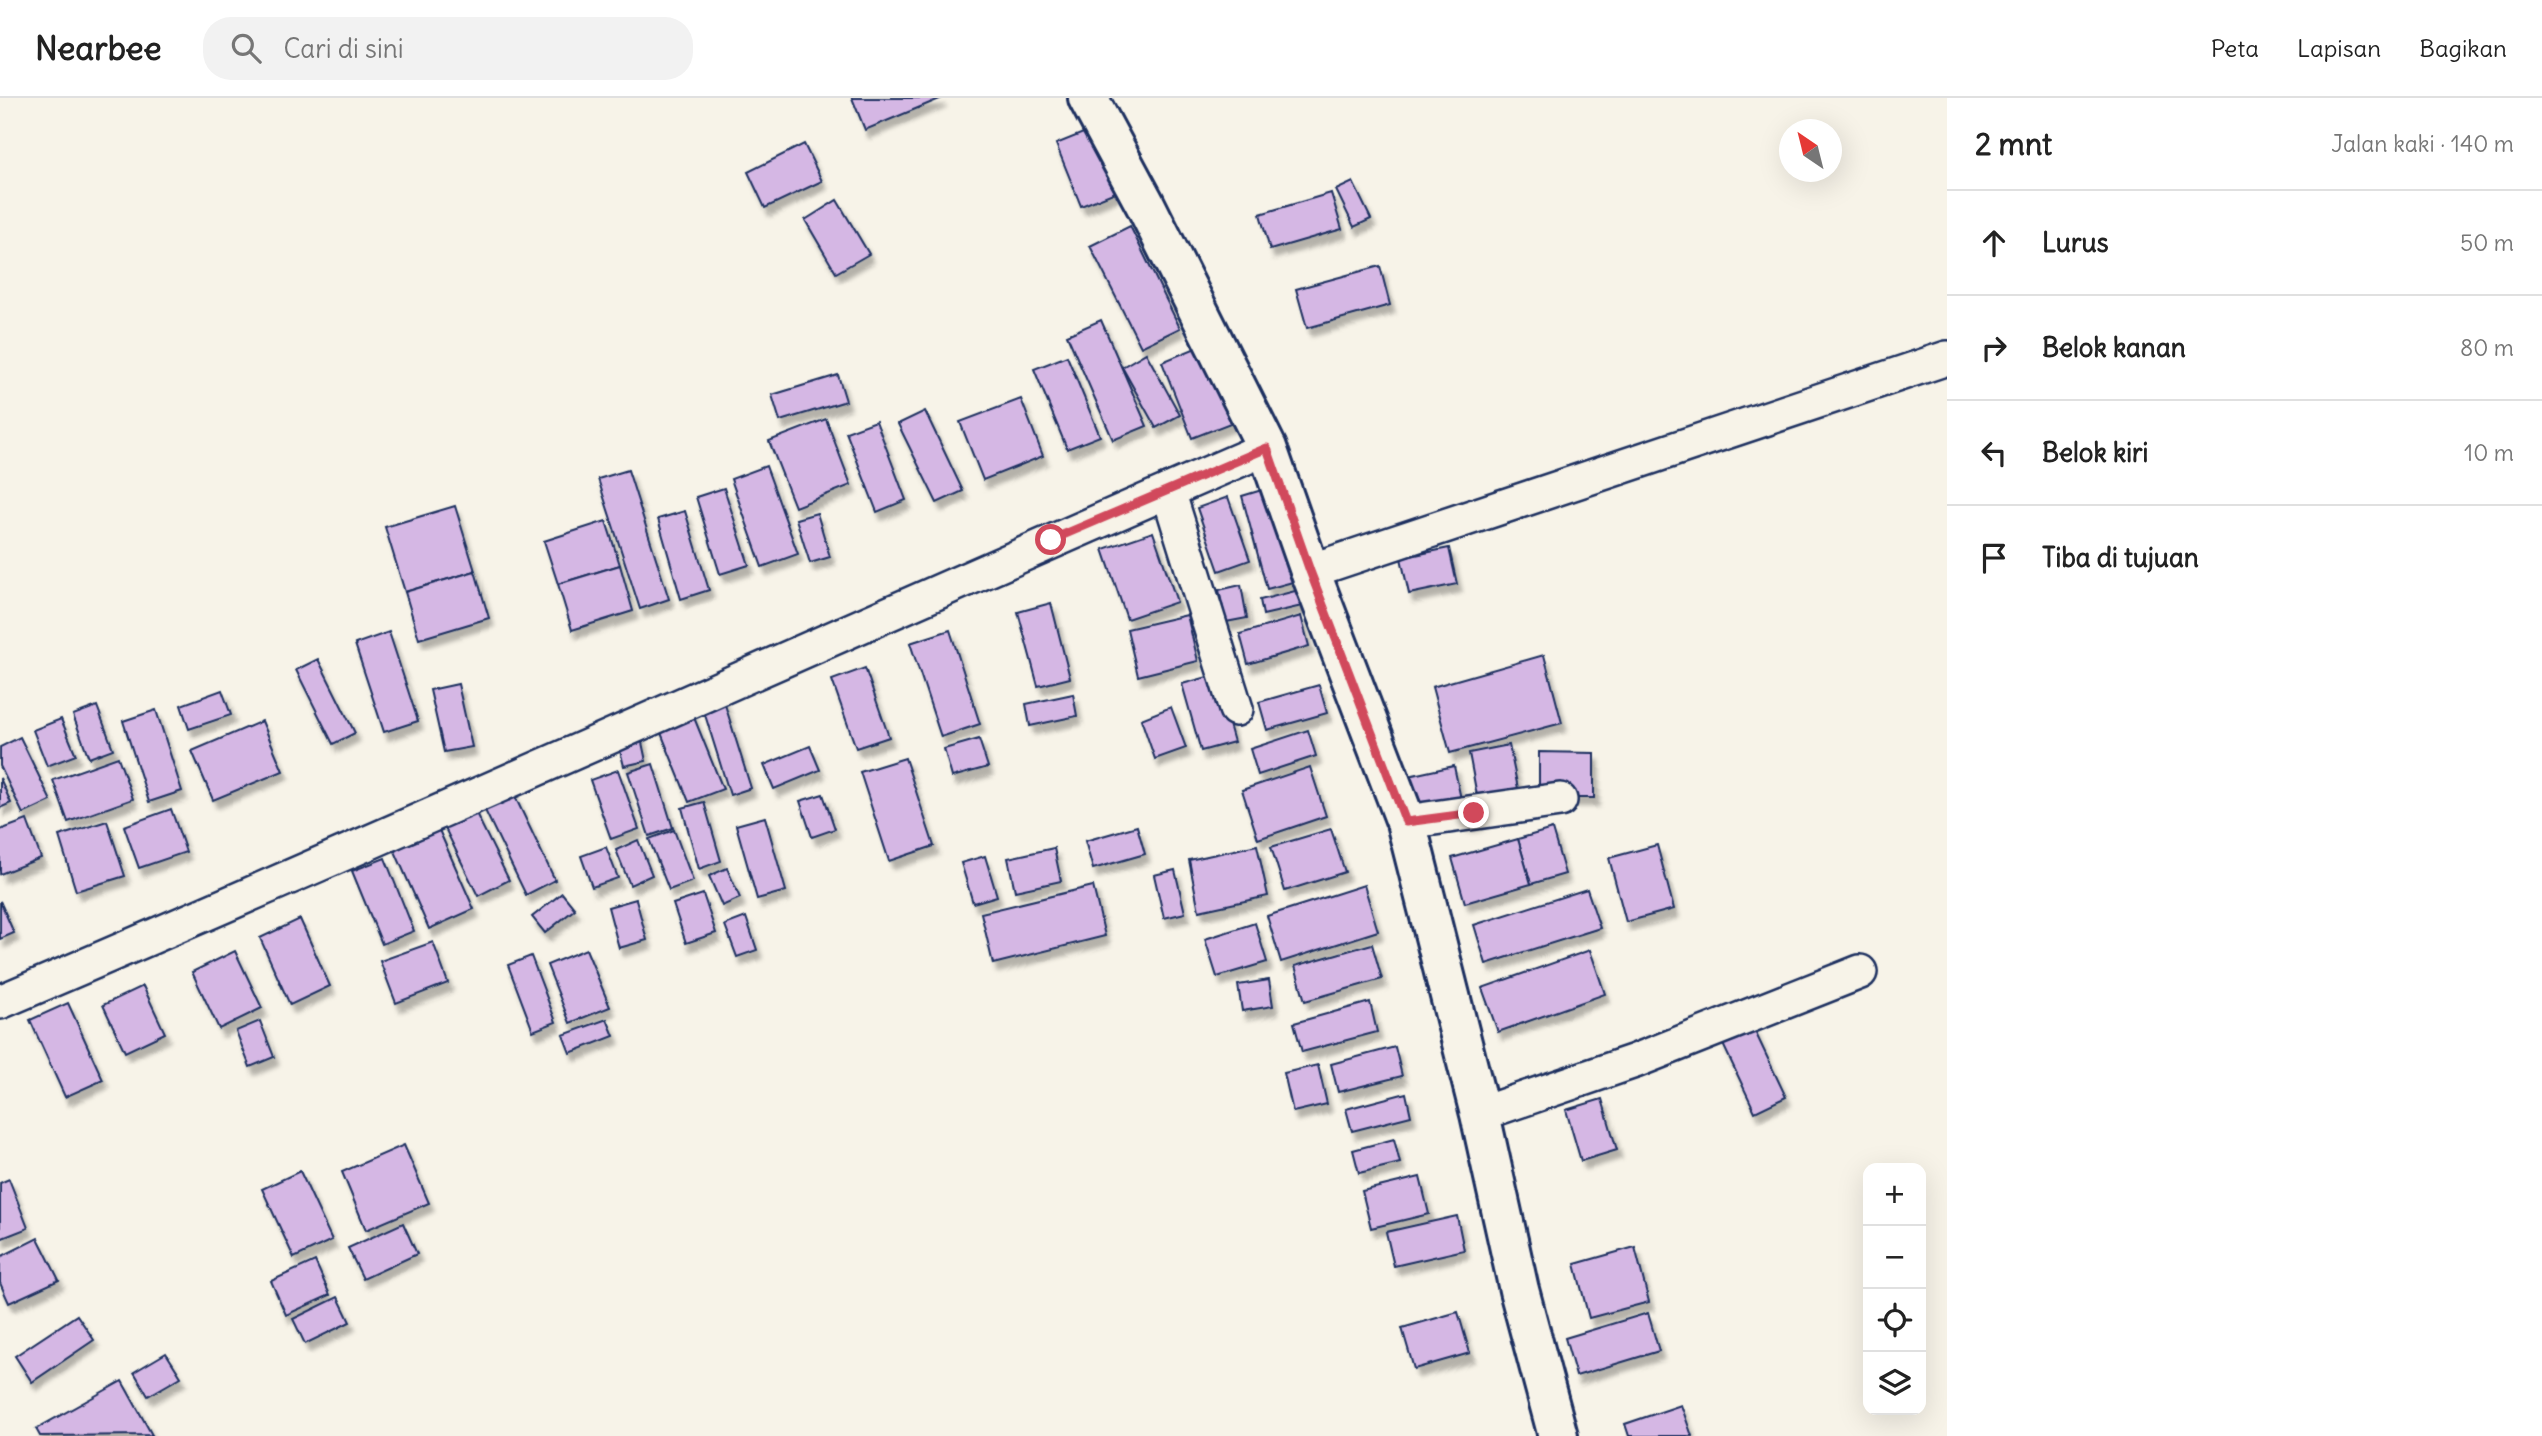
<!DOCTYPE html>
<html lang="id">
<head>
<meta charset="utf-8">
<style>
	:root { --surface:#fff; --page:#f2f2f2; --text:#222; --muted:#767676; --line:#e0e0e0 }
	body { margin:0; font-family:Delius,sans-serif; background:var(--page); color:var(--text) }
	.controls { position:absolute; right:21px; bottom:21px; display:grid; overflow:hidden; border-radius:14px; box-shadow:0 7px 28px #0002 }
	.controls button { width:63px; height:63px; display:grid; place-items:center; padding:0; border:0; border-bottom:2px solid var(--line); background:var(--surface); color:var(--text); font:35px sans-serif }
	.compass { position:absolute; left:1779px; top:21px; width:63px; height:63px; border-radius:50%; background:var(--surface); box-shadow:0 7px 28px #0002; rotate:325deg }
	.stop { position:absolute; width:21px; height:21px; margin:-16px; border:5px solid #d1495b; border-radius:50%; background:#fff }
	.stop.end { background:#d1495b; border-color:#fff; box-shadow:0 2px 7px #0008 }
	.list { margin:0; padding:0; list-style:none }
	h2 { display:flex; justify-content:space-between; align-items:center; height:91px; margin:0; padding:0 28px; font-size:30px }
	h2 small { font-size:23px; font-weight:400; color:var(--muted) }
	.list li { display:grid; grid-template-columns:46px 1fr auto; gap:21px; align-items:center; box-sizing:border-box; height:105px; padding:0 28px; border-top:2px solid var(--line) }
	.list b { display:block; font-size:26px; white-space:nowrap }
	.list em { font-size:23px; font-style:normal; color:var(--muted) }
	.icon { flex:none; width:38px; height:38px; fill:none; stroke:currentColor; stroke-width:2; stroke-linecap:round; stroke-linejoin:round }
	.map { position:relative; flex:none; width:1947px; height:1338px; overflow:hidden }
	header { display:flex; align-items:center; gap:42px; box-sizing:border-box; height:98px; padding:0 35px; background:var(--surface); border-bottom:2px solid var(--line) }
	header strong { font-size:33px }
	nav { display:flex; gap:38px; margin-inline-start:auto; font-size:24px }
	.search { width:490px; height:63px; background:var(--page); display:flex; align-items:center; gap:18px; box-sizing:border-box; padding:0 24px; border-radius:28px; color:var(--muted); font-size:26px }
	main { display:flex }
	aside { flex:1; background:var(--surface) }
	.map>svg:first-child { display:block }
	.building { fill:#d5b7e4; stroke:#1b2f5e; stroke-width:2; filter:url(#shadow) }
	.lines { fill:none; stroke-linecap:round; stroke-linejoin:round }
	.street-casing { stroke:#1b2f5e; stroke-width:38 }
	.secondary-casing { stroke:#1b2f5e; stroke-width:44 }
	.street { stroke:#f7f3e8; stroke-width:33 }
	.secondary { stroke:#f7f3e8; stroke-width:38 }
	.route { stroke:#d1495b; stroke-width:9 }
</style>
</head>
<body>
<header>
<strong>Nearbee</strong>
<div class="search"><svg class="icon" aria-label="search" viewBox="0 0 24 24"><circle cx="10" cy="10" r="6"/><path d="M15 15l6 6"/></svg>Cari di sini</div>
<nav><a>Peta</a><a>Lapisan</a><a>Bagikan</a></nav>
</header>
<main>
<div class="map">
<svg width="1947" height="1338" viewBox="0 0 1947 1338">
	<defs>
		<filter id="shadow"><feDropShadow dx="4.5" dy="8" stdDeviation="2" flood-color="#0004"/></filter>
	</defs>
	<rect width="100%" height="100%" fill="#f7f3e8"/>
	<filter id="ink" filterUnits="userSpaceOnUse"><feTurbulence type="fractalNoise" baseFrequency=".0143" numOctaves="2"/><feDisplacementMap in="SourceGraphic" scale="14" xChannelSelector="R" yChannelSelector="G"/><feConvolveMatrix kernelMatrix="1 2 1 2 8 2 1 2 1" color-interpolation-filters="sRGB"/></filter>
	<g filter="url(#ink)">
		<!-- building -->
		<g class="building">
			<path d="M852,0H942L865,32Z"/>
			<path d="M1098,29L1123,91L1081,108L1056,46Z"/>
			<path d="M804,46L822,83L765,110L748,74Z"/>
			<path d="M1353,84L1371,121L1354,129L1336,92Z"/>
			<path d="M1331,95L1342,131L1270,152L1260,116Z"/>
			<path d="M837,102L869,156L836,175L805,122Z"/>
			<path d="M1130,128L1180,230L1141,249L1090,148Z"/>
			<path d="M1380,168L1390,207L1307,230L1296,191Z"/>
			<path d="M1101,222L1147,328L1113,342L1067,237Z"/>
			<path d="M1203,247L1233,324L1192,340L1162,264Z"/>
			<path d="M1146,255L1180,317L1156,330L1122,269Z"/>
			<path d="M1067,258L1100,338L1067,351L1034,271Z"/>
			<path d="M838,277L846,303L780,323L772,297Z"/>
			<path d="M1021,301L1043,358L983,382L960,324Z"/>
			<path d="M925,313L963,393L937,405L898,326Z"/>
			<path d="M826,321L851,387L795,409L769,343Z"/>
			<path d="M876,323L906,402L877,414L846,334Z"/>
			<path d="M766,368L798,456L762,469L731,381Z"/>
			<path d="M628,372L669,501L640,511L598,381Z"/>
			<path d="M1275,388L1300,482L1267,491L1242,398Z"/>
			<path d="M724,390L749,467L720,476L696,399Z"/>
			<path d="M1228,399L1250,462L1219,473L1197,410Z"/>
			<path d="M455,408L475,473L405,494L385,429Z"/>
			<path d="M685,413L709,492L681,501L658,421Z"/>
			<path d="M817,415L830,459L810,465L796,421Z"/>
			<path d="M606,423L620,467L558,486L544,443Z"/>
			<path d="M1153,434L1177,504L1127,521L1103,451Z"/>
			<path d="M1449,450L1457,486L1409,496L1401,460Z"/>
			<path d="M620,467L633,513L572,532L558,486Z"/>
			<path d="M475,473L489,520L419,541L405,494Z"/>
			<path d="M1241,487L1247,520L1226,524L1219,492Z"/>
			<path d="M1299,492L1302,508L1263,517L1260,502Z"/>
			<path d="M1051,505L1070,580L1038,588L1018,514Z"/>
			<path d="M1187,517L1198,563L1138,578L1127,531Z"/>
			<path d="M1301,518L1309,548L1248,566L1240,536Z"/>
			<path d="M950,532L980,626L941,639L910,545Z"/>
			<path d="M389,534L418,623L384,634L355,546Z"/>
			<path d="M1544,557L1562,625L1450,655L1432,589Z"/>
			<path d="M318,561L355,635L333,646L296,572Z"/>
			<path d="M865,570L889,639L856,650L832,582Z"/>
			<path d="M1215,577L1234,644L1201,653L1182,586Z"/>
			<path d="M458,586L472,649L444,654L430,592Z"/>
			<path d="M1319,587L1327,615L1267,632L1259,604Z"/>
			<path d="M222,592L231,617L189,631L181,607Z"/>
			<path d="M1073,596L1077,618L1030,628L1026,606Z"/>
			<path d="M722,597L751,690L730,697L701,604Z"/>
			<path d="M97,608L113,651L89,660L73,617Z"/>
			<path d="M1171,609L1186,650L1155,661L1141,621Z"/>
			<path d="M156,612L182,693L149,704L123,623Z"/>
			<path d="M691,612L723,691L689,704L657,625Z"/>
			<path d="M61,621L76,657L47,668L33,632Z"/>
			<path d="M262,623L283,673L213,702L192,653Z"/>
			<path d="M1308,632L1316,658L1258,677L1250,651Z"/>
			<path d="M640,635L646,663L624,668L617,641Z"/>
			<path d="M20,639L51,703L23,716L0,668V649Z"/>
			<path d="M979,641L988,669L952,679L944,651Z"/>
			<path d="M1509,647L1519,695L1478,703L1469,655Z"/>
			<path d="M810,648L820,672L774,691L764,667Z"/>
			<path d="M1539,654L1594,655V700H1539Z"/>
			<path d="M118,659L133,701L68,724L53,682Z"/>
			<path d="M905,660L934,748L889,763L860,674Z"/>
			<path d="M653,666L673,730L649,738L628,674Z"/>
			<path d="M1454,668L1462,706L1416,716L1408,678Z"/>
			<path d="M1310,669L1326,718L1258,741L1242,692Z"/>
			<path d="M618,672L639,731L611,741L590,682Z"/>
			<path d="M0,680L11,705L0,710Z"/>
			<path d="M510,688L555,782L526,797L480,702Z"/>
			<path d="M823,696L835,731L812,739L800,703Z"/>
			<path d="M470,703L509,782L478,798L439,718Z"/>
			<path d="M704,704L721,763L699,771L682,710Z"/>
			<path d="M171,711L186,754L139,770L124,728Z"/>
			<path d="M765,719L786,793L757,801L736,727Z"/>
			<path d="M27,722L41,760L0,776V732Z"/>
			<path d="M107,723L125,778L76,793L59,738Z"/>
			<path d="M1137,728L1145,756L1093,771L1085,743Z"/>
			<path d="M1331,731L1345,774L1285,793L1271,749Z"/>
			<path d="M1552,731L1565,776L1531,786L1518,741Z"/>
			<path d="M439,732L474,811L429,831L394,751Z"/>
			<path d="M674,732L693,783L669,792L649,741Z"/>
			<path d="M1518,741L1531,786L1465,805L1452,760Z"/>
			<path d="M638,742L652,777L630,787L616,752Z"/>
			<path d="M1257,747L1268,798L1199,813L1189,762Z"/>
			<path d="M1657,747L1674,811L1626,824L1609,760Z"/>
			<path d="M606,749L618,780L592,789L581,758Z"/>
			<path d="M1054,750L1061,783L1015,793L1008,760Z"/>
			<path d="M985,758L997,798L973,805L961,765Z"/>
			<path d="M385,760L414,833L382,846L352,773Z"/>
			<path d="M727,770L740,800L722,808L709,778Z"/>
			<path d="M1175,772L1185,815L1164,820L1154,777Z"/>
			<path d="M1364,787L1378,833L1281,864L1267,818Z"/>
			<path d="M1093,788L1105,838L993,866L981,815Z"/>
			<path d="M1587,791L1600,830L1486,866L1474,827Z"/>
			<path d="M562,795L575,811L545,835L532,819Z"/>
			<path d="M703,796L716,835L686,845L673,806Z"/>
			<path d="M636,801L647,842L619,850L608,809Z"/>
			<path d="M0,803L14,835L0,841Z"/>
			<path d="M746,819L757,852L737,859L725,827Z"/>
			<path d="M300,821L330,888L290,907L260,840Z"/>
			<path d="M1255,825L1267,864L1217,879L1205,841Z"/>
			<path d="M433,844L448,885L396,905L380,863Z"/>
			<path d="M1372,846L1382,881L1305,903L1295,868Z"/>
			<path d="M586,851L610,909L570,925L547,867Z"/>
			<path d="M1590,852L1605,896L1498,934L1482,890Z"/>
			<path d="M235,853L262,910L219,931L192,874Z"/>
			<path d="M531,858L556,924L533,933L508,867Z"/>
			<path d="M1269,882L1273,908L1242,913L1238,887Z"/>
			<path d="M143,888L165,935L125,954L103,907Z"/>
			<path d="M1370,904L1377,934L1302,954L1294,925Z"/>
			<path d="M68,905L103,982L65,999L30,922Z"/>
			<path d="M607,921L614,938L570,955L563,937Z"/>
			<path d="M260,923L274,959L250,969L236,933Z"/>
			<path d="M1752,927L1786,999L1755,1014L1721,942Z"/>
			<path d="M1395,949L1402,978L1338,994L1331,966Z"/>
			<path d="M1318,967L1327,1006L1293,1014L1284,975Z"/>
			<path d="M1406,995L1411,1018L1352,1033L1346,1011Z"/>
			<path d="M1602,1001L1617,1052L1581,1063L1566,1012Z"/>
			<path d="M1394,1041L1400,1065L1359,1075L1353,1052Z"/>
			<path d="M404,1047L429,1105L366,1132L342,1074Z"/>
			<path d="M300,1073L332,1142L294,1160L262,1091Z"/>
			<path d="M1420,1079L1429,1116L1371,1130L1362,1093Z"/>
			<path d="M9,1081L28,1130L0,1141V1085Z"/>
			<path d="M1457,1118L1464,1152L1394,1168L1386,1134Z"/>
			<path d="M403,1125L417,1156L363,1181L348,1150Z"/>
			<path d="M38,1140L59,1182L9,1205L0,1185V1159Z"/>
			<path d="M1635,1149L1649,1204L1589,1220L1575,1166Z"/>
			<path d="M315,1163L330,1197L286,1217L271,1183Z"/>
			<path d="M338,1199L350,1224L305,1246L293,1221Z"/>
			<path d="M1458,1214L1470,1255L1414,1271L1402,1230Z"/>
			<path d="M1648,1215L1659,1253L1576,1278L1565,1240Z"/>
			<path d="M77,1217L94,1242L32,1284L15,1258Z"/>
			<path d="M166,1255L181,1279L148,1298L134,1274Z"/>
			<path d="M122,1283L152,1337L40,1338L36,1331Z"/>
			<path d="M1681,1307L1692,1338H1629L1625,1326Z"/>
		</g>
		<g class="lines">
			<defs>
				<g id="street">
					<path d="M1168,393L1236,611"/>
					<path d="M1310,473L1947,260"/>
					<path d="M1406,724L1560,702"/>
					<path d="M0,904C424,724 844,533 1267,350"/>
					<path d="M1480,1016L1635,963L1860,874"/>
				</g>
				<path id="secondary" d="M1088,0L1145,106L1267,350L1310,473L1406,724L1480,1016L1519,1192L1558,1338"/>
			</defs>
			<!-- street casing -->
			<use href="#street" class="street-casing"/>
			<!-- secondary casing -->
			<use href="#secondary" class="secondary-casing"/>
			<!-- street -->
			<use href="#street" class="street"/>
			<!-- secondary -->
			<use href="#secondary" class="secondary"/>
		</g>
	</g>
	<g class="lines" filter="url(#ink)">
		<!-- route -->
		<path class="route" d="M1051,442L1267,350L1310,473L1406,724L1474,715"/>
	</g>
</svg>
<div class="controls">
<button>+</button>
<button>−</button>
<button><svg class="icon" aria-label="locate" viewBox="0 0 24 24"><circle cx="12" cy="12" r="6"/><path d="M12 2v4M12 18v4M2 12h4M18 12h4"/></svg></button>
<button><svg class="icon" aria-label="layers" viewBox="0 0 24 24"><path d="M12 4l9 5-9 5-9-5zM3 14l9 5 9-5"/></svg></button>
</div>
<svg class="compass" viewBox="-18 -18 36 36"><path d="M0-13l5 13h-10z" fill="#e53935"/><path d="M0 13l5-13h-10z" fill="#767676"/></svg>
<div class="stop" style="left:1051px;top:442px"></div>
<div class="stop end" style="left:1474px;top:715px"></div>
</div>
<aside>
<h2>2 mnt<small>Jalan kaki · 140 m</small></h2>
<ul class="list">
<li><svg class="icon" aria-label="ahead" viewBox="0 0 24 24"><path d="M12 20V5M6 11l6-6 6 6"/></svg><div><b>Lurus</b></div><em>50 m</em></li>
<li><svg class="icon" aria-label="right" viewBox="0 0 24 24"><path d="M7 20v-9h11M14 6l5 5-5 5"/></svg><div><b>Belok kanan</b></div><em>80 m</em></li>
<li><svg class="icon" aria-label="left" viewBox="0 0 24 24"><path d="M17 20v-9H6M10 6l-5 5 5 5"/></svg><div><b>Belok kiri</b></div><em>10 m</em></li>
<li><svg class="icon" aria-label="arrive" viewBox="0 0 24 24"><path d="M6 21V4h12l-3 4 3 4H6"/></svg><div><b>Tiba di tujuan</b></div></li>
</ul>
</aside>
</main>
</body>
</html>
